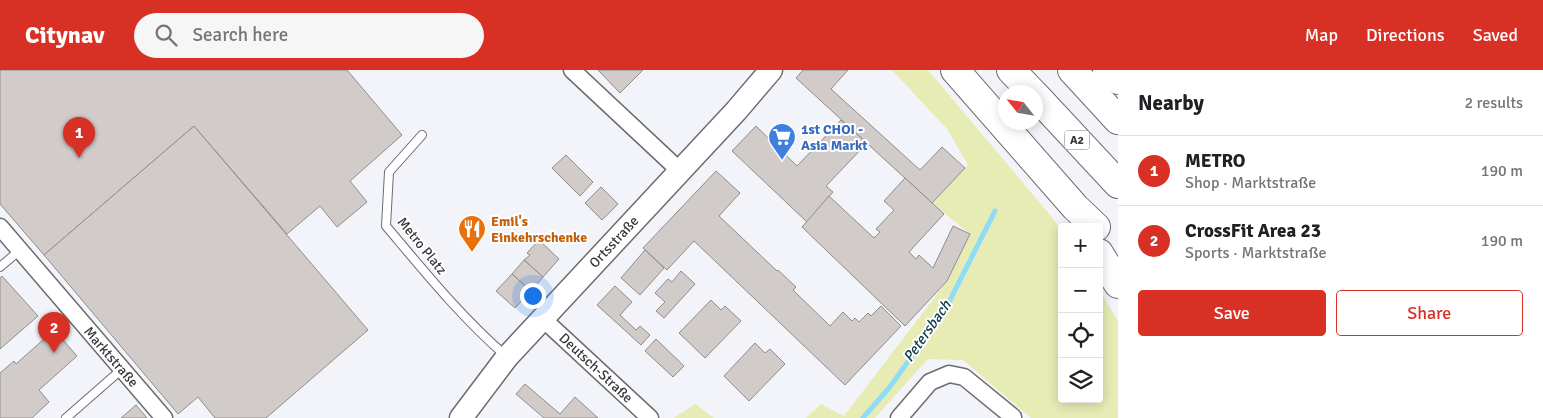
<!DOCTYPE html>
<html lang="en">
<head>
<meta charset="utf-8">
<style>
	:root { --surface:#fff; --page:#f6f6f6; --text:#202124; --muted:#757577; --line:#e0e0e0; --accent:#d93025 }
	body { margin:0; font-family:Signika,sans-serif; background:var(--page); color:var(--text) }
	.controls { position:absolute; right:15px; bottom:15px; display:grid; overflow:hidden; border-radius:5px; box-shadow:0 2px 12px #0003 }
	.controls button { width:45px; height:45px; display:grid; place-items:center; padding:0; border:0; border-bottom:1px solid var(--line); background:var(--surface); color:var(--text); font:25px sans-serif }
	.compass { position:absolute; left:998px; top:15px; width:45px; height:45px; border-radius:50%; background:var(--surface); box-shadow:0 2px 12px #0003; rotate:301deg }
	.you { position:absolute; left:532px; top:225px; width:18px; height:18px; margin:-12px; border:4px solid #fff; border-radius:50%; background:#1a73e8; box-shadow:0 0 0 8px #1a73e833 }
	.badge { display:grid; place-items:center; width:32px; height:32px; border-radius:50%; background:var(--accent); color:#fff; font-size:16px; font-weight:700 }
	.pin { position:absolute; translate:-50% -41px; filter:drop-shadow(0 1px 2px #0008) }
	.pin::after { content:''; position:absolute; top:26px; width:18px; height:15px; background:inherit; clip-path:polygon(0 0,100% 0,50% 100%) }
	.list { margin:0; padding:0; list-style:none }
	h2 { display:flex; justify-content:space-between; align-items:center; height:65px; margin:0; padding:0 20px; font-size:21px }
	h2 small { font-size:16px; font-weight:400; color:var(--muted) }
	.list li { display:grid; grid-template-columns:32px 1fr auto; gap:15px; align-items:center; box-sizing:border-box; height:70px; padding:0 20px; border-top:1px solid var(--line) }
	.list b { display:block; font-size:19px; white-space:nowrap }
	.list p { margin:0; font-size:16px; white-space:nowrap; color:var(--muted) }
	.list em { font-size:16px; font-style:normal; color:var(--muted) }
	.actions { display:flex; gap:10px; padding:15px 20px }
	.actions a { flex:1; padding:11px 0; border:1px solid var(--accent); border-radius:5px; text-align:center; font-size:18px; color:var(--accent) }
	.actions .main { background:var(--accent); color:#fff }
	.icon { flex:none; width:28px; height:28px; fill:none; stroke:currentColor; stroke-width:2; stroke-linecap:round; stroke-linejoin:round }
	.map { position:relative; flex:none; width:1118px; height:348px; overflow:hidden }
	header { display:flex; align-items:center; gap:30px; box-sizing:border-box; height:70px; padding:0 25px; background:var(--accent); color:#fff }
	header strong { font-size:24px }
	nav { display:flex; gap:28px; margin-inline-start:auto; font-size:18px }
	.search { width:350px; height:45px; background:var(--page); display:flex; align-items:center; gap:12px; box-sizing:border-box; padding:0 18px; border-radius:28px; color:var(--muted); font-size:19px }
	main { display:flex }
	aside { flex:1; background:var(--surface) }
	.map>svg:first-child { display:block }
	.green { fill:#e7ecb5 }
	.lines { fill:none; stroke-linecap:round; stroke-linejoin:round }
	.stream { stroke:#90dcf7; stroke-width:5 }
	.building { fill:#d1cbca; stroke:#928c8b }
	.service-casing { stroke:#6b6c70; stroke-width:10 }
	.minor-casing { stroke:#6b6c70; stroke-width:19 }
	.secondary-casing { stroke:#6b6c70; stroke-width:25 }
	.motorway-casing { stroke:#6b6c70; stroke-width:30 }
	.service { stroke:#fff; stroke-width:8 }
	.minor { stroke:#fff; stroke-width:16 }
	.secondary { stroke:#fff; stroke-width:22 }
	.motorway { stroke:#fff; stroke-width:28 }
	.labels { text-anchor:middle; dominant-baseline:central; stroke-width:4; stroke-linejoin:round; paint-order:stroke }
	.shield { fill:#fff; stroke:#737374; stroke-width:1 }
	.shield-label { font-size:12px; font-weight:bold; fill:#373739 }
	.shop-label { font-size:14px; font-weight:bold; fill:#366cbe; stroke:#fff; text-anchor:start }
	.food-label { font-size:14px; font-weight:bold; fill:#c56008; stroke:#fff; text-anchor:start }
	.street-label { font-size:14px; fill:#373739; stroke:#fff }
	.water-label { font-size:15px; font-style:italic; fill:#0a3a48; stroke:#fff }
</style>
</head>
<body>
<header>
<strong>Citynav</strong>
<div class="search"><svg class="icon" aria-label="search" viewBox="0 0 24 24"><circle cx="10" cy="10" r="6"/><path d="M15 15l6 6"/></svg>Search here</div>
<nav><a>Map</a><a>Directions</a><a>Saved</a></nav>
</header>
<main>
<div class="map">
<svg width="1118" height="348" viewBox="0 0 1118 348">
	<rect width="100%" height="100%" fill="#f3f4f9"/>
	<!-- green -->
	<g class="green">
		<path d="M892,0H928L1051,146L1062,162V329H1099V219L1118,251V348H1031L963,290L928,289L875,348H806L821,334L844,346L947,211L970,164L932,133L968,95L947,59Z"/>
		<path d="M695,334L714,348H674Z"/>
	</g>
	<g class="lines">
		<!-- stream -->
		<path class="stream" d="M863,348L889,318L945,240L995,141"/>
	</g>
	<!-- building -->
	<g class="building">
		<path d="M0,0H347L402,65L350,111L367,132L337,157L320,136L287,164L194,56L44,185L0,134Z"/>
		<path d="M598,0H643L620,23Z"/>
		<path d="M803,0H848L831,19L920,100L942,77L965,98L932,133L796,8Z"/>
		<path d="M841,50L867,73L826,116L833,122L807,152L732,81L756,56L797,96Z"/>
		<path d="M194,56L368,260L266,348H215L198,327L178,344L44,185Z"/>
		<path d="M566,85L593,112L580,126L552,98Z"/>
		<path d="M716,101L740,123L719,146L777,201L778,200L796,217L793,220L830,256L843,242L852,251L855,248L859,252L868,243L871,246L881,236L901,256L845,315L694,171L667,200L643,178Z"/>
		<path d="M905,108L944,144L909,182L916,189L919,185L933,198L953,156L970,164L947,211L905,256L802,157L829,126L874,168L880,162L876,159L894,140L884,131Z"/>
		<path d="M601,117L618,134L602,150L585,133Z"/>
		<path d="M539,170L559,189L543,207L524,190L530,185L527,183Z"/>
		<path d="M645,180L664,198L640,225L621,208Z"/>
		<path d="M524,190L543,207L531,221L512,204Z"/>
		<path d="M681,201L695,214L664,248L656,241L665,232L655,223L668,209L672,212Z"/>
		<path d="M512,204L531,221L515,238L496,221Z"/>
		<path d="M2,206L38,246L0,279V208Z"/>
		<path d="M615,216L632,232L620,245L636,260L640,256L650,265L641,275L597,235Z"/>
		<path d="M711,230L721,240L725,236L741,251L705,288L679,263Z"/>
		<path d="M54,260L77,286L39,320L49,332L32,348H0V303L14,291L16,294Z"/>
		<path d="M656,269L684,296L673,307L645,281Z"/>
		<path d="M755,273L765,283L770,279L785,294L749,331L724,306Z"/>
		<path d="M525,314L560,344L575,327L598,348H544L516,324Z"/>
		<path d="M136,335L147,348H121Z"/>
	</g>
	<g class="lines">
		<defs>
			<g id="service">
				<path d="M422,65L389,102L386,156C424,201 461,247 506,286"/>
				<path d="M0,197L20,180"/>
				<path d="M66,348L122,299"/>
			</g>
			<g id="minor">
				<path d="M572,0L680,101"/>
				<path d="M0,157L164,348"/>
				<path d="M542,248L650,348"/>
				<path d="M899,348L930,312L949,304L964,307L1013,347L1012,348"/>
			</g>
			<path id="secondary" d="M461,348L507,287L736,41L771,0"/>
			<g id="motorway">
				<path d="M955,0L1075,137L1096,157"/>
				<path d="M1011,0L1032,22"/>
				<path d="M1072,0L1118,50"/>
				<path d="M1107,0L1118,10"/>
				<path d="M1036,26L1118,114"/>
				<path d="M1099,183L1118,214"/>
			</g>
		</defs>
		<!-- service casing -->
		<use href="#service" class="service-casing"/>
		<!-- minor casing -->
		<use href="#minor" class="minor-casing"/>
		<!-- secondary casing -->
		<use href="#secondary" class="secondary-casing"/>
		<!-- motorway casing -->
		<use href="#motorway" class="motorway-casing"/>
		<!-- service -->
		<use href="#service" class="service"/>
		<!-- minor -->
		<use href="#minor" class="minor"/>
		<!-- secondary -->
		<use href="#secondary" class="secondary"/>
		<!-- motorway -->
		<use href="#motorway" class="motorway"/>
	</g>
	<!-- icons -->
	<defs>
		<symbol id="supermarket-pin" viewBox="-11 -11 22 30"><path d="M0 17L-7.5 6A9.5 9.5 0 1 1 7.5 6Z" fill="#3f7fe0" stroke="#fff"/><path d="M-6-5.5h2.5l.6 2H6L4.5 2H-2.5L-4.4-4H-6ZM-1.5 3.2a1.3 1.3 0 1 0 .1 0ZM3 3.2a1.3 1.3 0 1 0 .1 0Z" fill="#fff"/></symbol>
		<symbol id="restaurant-pin" viewBox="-11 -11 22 30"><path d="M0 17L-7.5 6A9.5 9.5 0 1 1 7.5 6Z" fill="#e8710a" stroke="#fff"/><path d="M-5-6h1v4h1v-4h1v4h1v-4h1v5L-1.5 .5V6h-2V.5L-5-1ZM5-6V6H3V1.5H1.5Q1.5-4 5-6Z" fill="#fff"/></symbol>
	</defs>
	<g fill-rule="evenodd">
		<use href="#supermarket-pin" x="766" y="51" width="32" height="43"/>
		<use href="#restaurant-pin" x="456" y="143" width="32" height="43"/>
	</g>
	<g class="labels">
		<!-- shield labels -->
		<rect class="shield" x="1064.5" y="60.5" width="25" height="19" rx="4"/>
		<g class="shield-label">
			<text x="1077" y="70">A2</text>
		</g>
		<!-- shop labels -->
		<g class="shop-label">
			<text x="801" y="59">1st CHOI -<tspan x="801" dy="16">Asia Markt</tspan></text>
		</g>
		<!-- food labels -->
		<g class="food-label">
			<text x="491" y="151">Emil's<tspan x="491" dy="16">Einkehrschenke</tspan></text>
		</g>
		<!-- street labels -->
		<g class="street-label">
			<text transform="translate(614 172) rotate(-47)">Ortsstraße</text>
			<text transform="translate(422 176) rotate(51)">Metro Platz</text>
			<text transform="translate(111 287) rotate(49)">Marktstraße</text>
			<text transform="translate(596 298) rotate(43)">Deutsch-Straße</text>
		</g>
		<!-- water labels -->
		<g class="water-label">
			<text transform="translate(927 261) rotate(-55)">Petersbach</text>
		</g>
	</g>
</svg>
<div class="controls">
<button>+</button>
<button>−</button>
<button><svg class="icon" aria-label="locate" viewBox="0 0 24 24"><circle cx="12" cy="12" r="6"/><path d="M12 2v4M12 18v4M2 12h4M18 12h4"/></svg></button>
<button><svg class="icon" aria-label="layers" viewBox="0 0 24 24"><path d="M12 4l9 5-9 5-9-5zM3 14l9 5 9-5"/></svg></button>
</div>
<svg class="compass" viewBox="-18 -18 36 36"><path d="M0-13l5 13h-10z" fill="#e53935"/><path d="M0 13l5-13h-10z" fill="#757577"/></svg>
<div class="you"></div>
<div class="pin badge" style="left:79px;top:88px">1</div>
<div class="pin badge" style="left:54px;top:283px">2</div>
</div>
<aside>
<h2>Nearby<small>2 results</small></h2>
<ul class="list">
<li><span class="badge">1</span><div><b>METRO</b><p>Shop · Marktstraße</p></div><em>190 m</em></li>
<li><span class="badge">2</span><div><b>CrossFit Area 23</b><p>Sports · Marktstraße</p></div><em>190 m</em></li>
</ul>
<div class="actions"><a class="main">Save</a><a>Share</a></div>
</aside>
</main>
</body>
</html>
